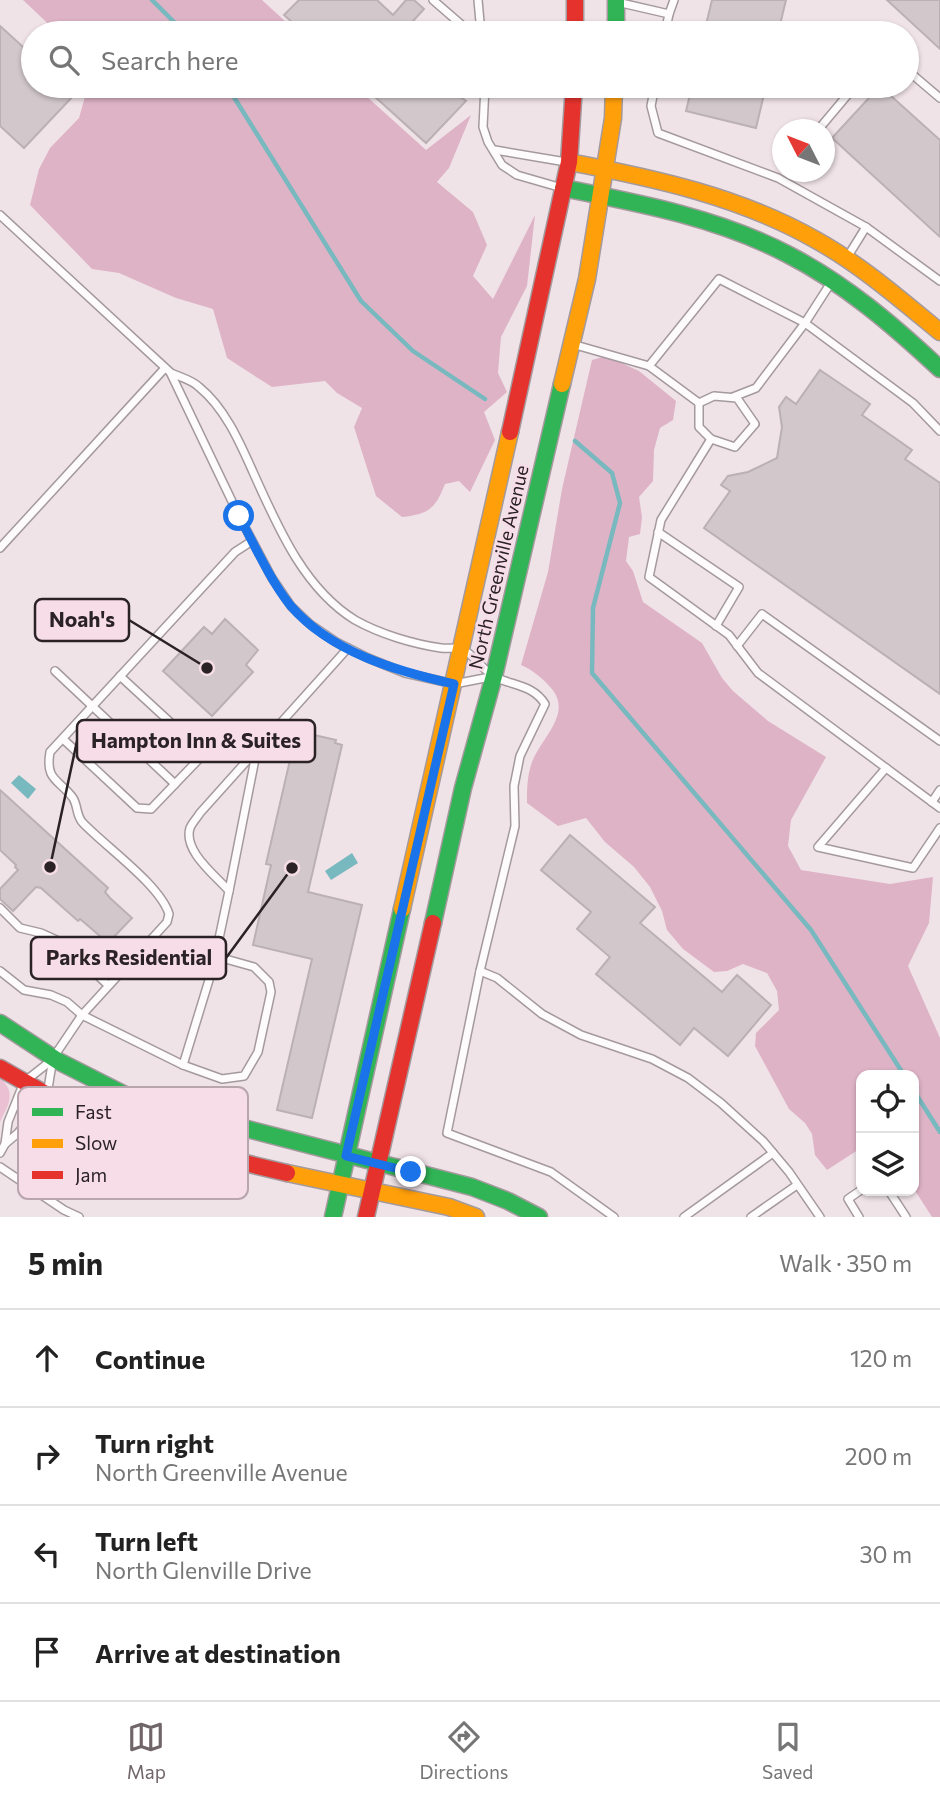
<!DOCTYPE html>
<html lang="en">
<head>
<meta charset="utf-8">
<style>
	:root { --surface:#fff; --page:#f2f2f2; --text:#222; --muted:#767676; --line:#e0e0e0; --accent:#70666a }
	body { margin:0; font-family:Commissioner,sans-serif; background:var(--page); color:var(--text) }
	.controls { position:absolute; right:21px; bottom:21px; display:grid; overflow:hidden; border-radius:14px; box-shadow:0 2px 5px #0004 }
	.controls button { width:63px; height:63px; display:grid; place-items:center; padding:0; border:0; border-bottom:2px solid var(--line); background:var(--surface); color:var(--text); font:35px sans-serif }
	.compass { position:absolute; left:772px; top:119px; width:63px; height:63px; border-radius:50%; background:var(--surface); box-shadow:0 2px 5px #0004; rotate:312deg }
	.stop { position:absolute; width:21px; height:21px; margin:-16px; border:5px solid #1a73e8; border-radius:50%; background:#fff }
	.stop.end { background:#1a73e8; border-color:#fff; box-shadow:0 2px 7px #0008 }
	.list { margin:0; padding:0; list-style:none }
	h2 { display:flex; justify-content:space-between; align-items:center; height:91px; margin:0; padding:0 28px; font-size:30px }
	h2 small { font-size:23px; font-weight:400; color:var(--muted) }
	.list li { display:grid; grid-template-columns:46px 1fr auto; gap:21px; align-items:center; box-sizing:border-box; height:98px; padding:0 28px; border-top:2px solid var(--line) }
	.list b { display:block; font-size:26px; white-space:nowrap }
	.list p { margin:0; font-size:23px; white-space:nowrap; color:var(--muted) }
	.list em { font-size:23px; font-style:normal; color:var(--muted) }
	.icon { flex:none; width:38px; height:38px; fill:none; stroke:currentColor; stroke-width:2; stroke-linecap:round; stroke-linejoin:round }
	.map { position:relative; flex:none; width:940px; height:1217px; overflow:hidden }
	.search { position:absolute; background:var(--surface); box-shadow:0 2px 5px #0004; left:21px; right:21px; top:21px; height:77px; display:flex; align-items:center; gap:18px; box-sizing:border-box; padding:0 24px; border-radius:38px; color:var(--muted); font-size:26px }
	.sheet { height:483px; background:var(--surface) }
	nav { display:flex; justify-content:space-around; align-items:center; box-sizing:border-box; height:98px; border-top:2px solid var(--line); background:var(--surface); font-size:19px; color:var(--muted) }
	nav a { display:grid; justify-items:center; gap:4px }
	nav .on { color:var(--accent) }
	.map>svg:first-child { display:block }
	.green { fill:#eac0d2 }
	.forest { fill:#deb3c6 }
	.water { fill:#78b8bf }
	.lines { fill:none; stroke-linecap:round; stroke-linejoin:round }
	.stream { stroke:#78b8bf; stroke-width:4.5 }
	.building { fill:#d2c8cb; stroke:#bbb0b4; stroke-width:2 }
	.lane-casing { stroke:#a49a9e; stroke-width:10 }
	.fast-casing { stroke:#a49a9e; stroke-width:19 }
	.slow-casing { stroke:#a49a9e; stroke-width:19 }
	.jam-casing { stroke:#a49a9e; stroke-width:19 }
	.lane { stroke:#fdfbfc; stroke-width:7 }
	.fast { stroke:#30b455; stroke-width:16 }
	.slow { stroke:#ff9f0a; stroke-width:16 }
	.jam { stroke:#e5322d; stroke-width:16 }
	.route { stroke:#1a73e8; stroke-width:9 }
	.labels { text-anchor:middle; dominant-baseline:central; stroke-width:5; stroke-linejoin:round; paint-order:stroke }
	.street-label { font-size:19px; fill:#2b2226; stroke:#f6dde7 }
	.key { fill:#f6dde7; stroke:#b9a5ad; stroke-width:2 }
	.key-label { font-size:19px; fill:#2b2226 }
	.leader { fill:none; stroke:#2b2226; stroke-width:2.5 }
	.callout-dot { fill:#2b2226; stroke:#f6dde7; stroke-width:2.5 }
	.callout { fill:#f6dde7; stroke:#2b2226; stroke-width:2.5 }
	.callout-label { font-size:21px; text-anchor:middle; font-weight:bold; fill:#2b2226 }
</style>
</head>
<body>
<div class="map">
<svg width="940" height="1217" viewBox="0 0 940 1217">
	<rect width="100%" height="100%" fill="#f0e3e8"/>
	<!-- green -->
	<path class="green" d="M0,1078C17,1092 8,1106 0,1122Z"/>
	<!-- forest -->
	<g class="forest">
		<path d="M23,0H262L298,33H58Z"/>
		<path d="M88,86H355L426,150L471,115L449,168L437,182L473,212L487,245L473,276L493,299L535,215L527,286L501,337L498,373L507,392L484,412L495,440L470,492L459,481L445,484C435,509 429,514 402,517L376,496L354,427L362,408L337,393L325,381L272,387L227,358L213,309L176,298L119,273L92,269L30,205L39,169L50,148L79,118Z"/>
		<path d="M606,356L639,371L676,401L673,420L660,428L654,450L653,481L639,497L642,517L640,534L629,537L626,561L633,571L643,602L702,643L722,678L733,691L768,721L826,757L791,820L788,846L801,870L890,884L933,877L929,923L908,966L940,1038V1217H932L914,1189V1075H861V1148L827,1170L815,1155L812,1134L805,1123L789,1109L755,1046L756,1033L779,1010L777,991L767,973L743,964L727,971L714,972L683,949L667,930L662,911L650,887L634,867L605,842L586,818L558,826L527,803C527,790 527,778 531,765C539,739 574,714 551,688C541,677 534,671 521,665L548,572L562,489L592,360Z"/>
	</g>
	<!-- water -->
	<g class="water">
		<path d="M19,775L36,789L28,799L11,783Z"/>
		<path d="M352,853L358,863L331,880L325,871Z"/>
	</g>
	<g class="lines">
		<!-- stream -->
		<g class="stream">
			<path d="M152,0L185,33"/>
			<path d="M227,86L361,301L413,351L485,399"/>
			<path d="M575,441L612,473L620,503L593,608L592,673L811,930L904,1075"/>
			<path d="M914,1091L940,1132"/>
		</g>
	</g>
	<!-- building -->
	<g class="building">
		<path d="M299,0H377L393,15L406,0H414L424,9L402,33H304L284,15Z"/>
		<path d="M712,0H786L778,33H704Z"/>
		<path d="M887,0H940V49Z"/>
		<path d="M0,26L33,56V86H66L75,94L24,148L0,126Z"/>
		<path d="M363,86H470L459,96L466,101L426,143Z"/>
		<path d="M692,86H766L756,128L686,111Z"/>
		<path d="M880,86L940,140V237L832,138Z"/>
		<path d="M820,370L870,404L862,415L912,450L905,459L940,483V694L704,528L730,491L721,485L728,476L748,472L777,458L782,427L779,407L786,397L796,404Z"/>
		<path d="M225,619L258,650L246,665L253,672L212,716L163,671L204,627L212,634Z"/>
		<path d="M301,732L336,740L335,743L342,745L308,892L362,905L312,1118L277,1110L312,959L253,945L271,865L266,864L296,734L300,735Z"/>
		<path d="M0,790L108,888L105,892L110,898L132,918L108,943L86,924L80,919L78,921L41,888L36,887L13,911L0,899V889L18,870L15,867L16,865L0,850Z"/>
		<path d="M570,835L655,907L640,923L722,992L737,975L771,1005L728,1056L694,1028L680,1045L596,974L610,957L577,929L591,912L541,870Z"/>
	</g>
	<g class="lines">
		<defs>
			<g id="lane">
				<path d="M433,0L471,33"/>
				<path d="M478,0L481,33"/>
				<path d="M617,2L669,14L674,0"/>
				<path d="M665,33L669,14"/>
				<path d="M907,70L940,98"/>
				<path d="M485,86L483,127L488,142L502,165L517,175L562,188"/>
				<path d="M655,86L651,106L658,133L778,178L866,227L940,281"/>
				<path d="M818,130L855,86"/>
				<path d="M495,150L566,162"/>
				<path d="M0,215L171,373C180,377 192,380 199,387C225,408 240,443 253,472C277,525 303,588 355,620C380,634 413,644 441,648C448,649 457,647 462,649C475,655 483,671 495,677C514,686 533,685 545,704L520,756L514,786L515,826L480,971L447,1133L551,1172L614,1217"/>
				<path d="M848,256L866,227"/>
				<path d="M572,344L649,366L699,403"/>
				<path d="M649,366L719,279L805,323L913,403L940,431"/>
				<path d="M171,374L239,516L272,578L291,606L311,625L336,642L368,658L405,673L454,684L490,677"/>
				<path d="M714,396L737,398L755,424L735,447L711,439L699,427V403Z"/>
				<path d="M733,397L756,388L805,323L832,281"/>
				<path d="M711,439L661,520L649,577L729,635L758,673L940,808"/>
				<path d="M658,532L739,587L716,626"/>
				<path d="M0,548L165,368"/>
				<path d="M737,646L762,614L940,741"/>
				<path d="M55,671L175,784"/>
				<path d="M63,739L137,808L151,809L198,760L196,746L120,676"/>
				<path d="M886,768L818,847L913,868L940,828"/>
				<path d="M932,802L940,790"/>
				<path d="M229,891L256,754"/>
				<path d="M0,908L20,928L41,933L63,943L108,985"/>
				<path d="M0,971L24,990L51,995L67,1002L82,1015L183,1065L213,967L229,891C215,875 183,851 190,828C192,823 197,818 200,813L348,648"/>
				<path d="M480,971L497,978L542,1014L581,1035L652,1059L688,1078L721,1103L763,1141L789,1172L820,1217"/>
				<path d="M183,1065L222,1079L244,1076L258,1052L271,992L269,982L254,967L215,956"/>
				<path d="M5,1144L18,1133L47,1095L53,1058L82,1015L167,922L169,914C160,885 106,847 83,823C76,816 78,806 73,798C59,779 45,781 50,752L235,552L252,541"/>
				<path d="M0,1153L5,1144L8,1122L24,1082L52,1060"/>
				<path d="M0,1167L64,1210L79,1217"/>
				<path d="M889,1191L906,1217"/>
				<path d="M684,1217L773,1153"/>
				<path d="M751,1217L797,1185"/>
				<path d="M859,1217L848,1199L861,1190"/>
			</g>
			<g id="fast">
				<path d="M616,0V33"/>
				<path d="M563,188C639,203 718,218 787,254C844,283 893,325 940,369"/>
				<path d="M433,923L463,788L494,676L562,384"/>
				<path d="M0,1023L58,1061L135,1100L472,1187L508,1201L539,1217"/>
				<path d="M333,1217L402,909"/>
			</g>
			<g id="slow">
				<path d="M569,162C654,178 741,197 816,240C861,265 900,299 940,332"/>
				<path d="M562,384L587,279L613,118L614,86"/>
				<path d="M402,909L510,432"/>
				<path d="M287,1173L449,1207L476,1217"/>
			</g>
			<g id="jam">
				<path d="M575,0V33"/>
				<path d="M510,432L569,162L574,86"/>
				<path d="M0,1068L72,1109L144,1139L287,1173"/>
				<path d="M366,1217L433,923"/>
			</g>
		</defs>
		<!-- lane casing -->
		<use href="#lane" class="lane-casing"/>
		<!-- fast casing -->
		<use href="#fast" class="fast-casing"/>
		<!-- slow casing -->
		<use href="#slow" class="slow-casing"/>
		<!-- jam casing -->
		<use href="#jam" class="jam-casing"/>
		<!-- lane -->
		<use href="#lane" class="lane"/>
		<!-- fast -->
		<use href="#fast" class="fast"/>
		<!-- slow -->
		<use href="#slow" class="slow"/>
		<!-- jam -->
		<use href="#jam" class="jam"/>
	</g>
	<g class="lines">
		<!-- route -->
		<path class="route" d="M239,516C255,546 269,578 290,605C330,652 396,671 454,684L346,1156L411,1172"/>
	</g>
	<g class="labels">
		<!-- street labels -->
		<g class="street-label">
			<text transform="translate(498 567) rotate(-77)">North Greenville Avenue</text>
		</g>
	</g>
	<!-- legend -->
	<rect x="18" y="1087" width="230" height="112" rx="10" class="key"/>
	<rect x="32" y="1108" width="31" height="8" fill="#30b455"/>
	<rect x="32" y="1139" width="31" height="9" fill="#ff9f0a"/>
	<rect x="32" y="1171" width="31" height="8" fill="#e5322d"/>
	<g class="key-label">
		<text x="75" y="1119">Fast</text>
		<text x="75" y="1150">Slow</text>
		<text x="75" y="1182">Jam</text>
	</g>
	<!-- callouts -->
	<path class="leader" d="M207 668L129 620M50 867L77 741M292 868L226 958"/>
	<g class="callout-dot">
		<circle cx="207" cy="668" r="7"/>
		<circle cx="50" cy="867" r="7"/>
		<circle cx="292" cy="868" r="7"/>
	</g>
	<g class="callout">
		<rect x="35" y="599" width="94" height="42" rx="7"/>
		<rect x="77" y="720" width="238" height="42" rx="7"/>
		<rect x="31" y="937" width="195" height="42" rx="7"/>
	</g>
	<g class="callout-label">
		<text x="82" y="627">Noah's</text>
		<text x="196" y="748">Hampton Inn &amp; Suites</text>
		<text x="129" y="965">Parks Residential</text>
	</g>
</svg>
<div class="controls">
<button><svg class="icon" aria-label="locate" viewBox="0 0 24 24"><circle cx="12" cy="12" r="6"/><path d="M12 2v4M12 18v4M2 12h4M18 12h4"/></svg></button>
<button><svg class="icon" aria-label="layers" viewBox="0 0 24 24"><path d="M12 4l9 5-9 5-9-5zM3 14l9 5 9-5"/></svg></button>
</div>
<svg class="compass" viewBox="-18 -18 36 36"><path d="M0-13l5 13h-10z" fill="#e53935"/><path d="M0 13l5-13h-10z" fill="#767676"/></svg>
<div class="stop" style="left:239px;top:516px"></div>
<div class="stop end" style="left:411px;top:1172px"></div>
<div class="search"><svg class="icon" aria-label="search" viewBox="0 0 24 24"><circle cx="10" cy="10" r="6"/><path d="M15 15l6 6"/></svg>Search here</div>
</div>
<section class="sheet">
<h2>5 min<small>Walk · 350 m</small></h2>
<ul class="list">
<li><svg class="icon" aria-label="ahead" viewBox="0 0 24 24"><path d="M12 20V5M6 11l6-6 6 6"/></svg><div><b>Continue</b></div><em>120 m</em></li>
<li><svg class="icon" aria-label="right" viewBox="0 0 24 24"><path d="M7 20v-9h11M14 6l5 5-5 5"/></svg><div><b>Turn right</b><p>North Greenville Avenue</p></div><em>200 m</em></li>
<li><svg class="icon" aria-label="left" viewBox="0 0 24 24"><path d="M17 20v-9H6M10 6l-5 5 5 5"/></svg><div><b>Turn left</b><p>North Glenville Drive</p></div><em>30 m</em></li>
<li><svg class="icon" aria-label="arrive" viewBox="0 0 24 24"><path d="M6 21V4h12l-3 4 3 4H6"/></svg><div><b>Arrive at destination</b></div></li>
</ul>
</section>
<nav>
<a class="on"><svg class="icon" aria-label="map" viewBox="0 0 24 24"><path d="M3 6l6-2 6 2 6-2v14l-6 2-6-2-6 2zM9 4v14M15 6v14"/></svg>Map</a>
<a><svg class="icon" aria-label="directions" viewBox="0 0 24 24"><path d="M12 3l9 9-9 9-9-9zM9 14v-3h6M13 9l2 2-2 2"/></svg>Directions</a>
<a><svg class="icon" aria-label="saved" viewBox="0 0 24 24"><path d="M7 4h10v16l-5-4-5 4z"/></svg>Saved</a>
</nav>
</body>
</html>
